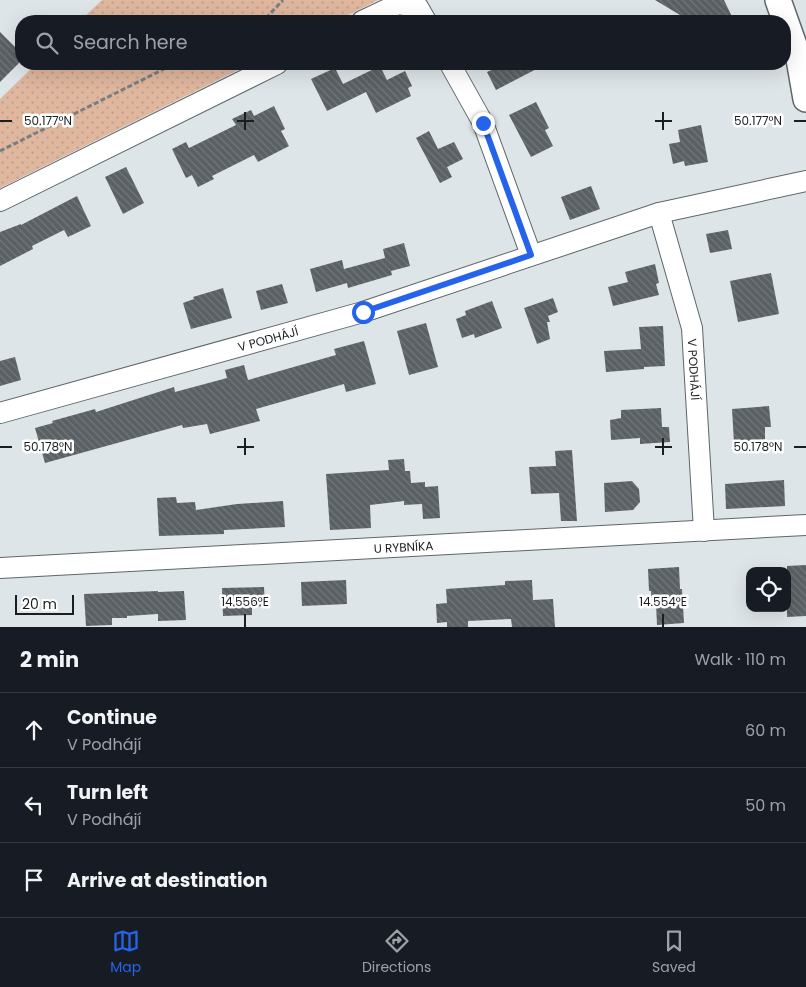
<!DOCTYPE html>
<html lang="en">
<head>
<meta charset="utf-8">
<style>
	:root { --surface:#171b24; --page:#20242c; --text:#f1f3f6; --muted:#9ea1a6; --line:#363941; --accent:#2563eb }
	body { margin:0; font-family:Poppins,sans-serif; background:var(--page); color:var(--text) }
	.controls { position:absolute; right:15px; bottom:15px; display:grid; overflow:hidden; border-radius:10px; box-shadow:0 5px 20px #0002 }
	.controls button { width:45px; height:45px; display:grid; place-items:center; padding:0; border:0; border-bottom:1px solid var(--line); background:var(--surface); color:var(--text); font:25px sans-serif }
	.scale { position:absolute; left:15px; bottom:12px; width:59px; box-sizing:border-box; padding-left:5px; border:2px solid #1b1e1f; border-top:0; font-size:14px; line-height:18px; white-space:nowrap; color:#1b1e1f; -webkit-text-stroke:4px #fff; paint-order:stroke }
	.stop { position:absolute; width:15px; height:15px; margin:-11px; border:4px solid #2563eb; border-radius:50%; background:#fff }
	.stop.end { background:#2563eb; border-color:#fff; box-shadow:0 1px 5px #0008 }
	.list { margin:0; padding:0; list-style:none }
	h2 { display:flex; justify-content:space-between; align-items:center; height:65px; margin:0; padding:0 20px; font-size:21px }
	h2 small { font-size:16px; font-weight:400; color:var(--muted) }
	.list li { display:grid; grid-template-columns:32px 1fr auto; gap:15px; align-items:center; box-sizing:border-box; height:75px; padding:0 20px; border-top:1px solid var(--line) }
	.list b { display:block; font-size:19px; white-space:nowrap }
	.list p { margin:0; font-size:16px; white-space:nowrap; color:var(--muted) }
	.list em { font-size:16px; font-style:normal; color:var(--muted) }
	.icon { flex:none; width:28px; height:28px; fill:none; stroke:currentColor; stroke-width:2; stroke-linecap:round; stroke-linejoin:round }
	.map { position:relative; flex:none; width:806px; height:627px; overflow:hidden }
	.search { position:absolute; background:var(--surface); box-shadow:0 5px 20px #0002; left:15px; right:15px; top:15px; height:55px; display:flex; align-items:center; gap:12px; box-sizing:border-box; padding:0 18px; border-radius:20px; color:var(--muted); font-size:19px }
	.sheet { height:290px; background:var(--surface) }
	nav { display:flex; justify-content:space-around; align-items:center; box-sizing:border-box; height:70px; border-top:1px solid var(--line); background:var(--surface); font-size:14px; color:var(--muted) }
	nav a { display:grid; justify-items:center; gap:2px }
	nav .on { color:var(--accent) }
	.map>svg:first-child { display:block }
	.green { fill:url(#green-dots) }
	.building { fill:url(#building-back-hatch) }
	.lines { fill:none; stroke-linecap:round; stroke-linejoin:round }
	.minor-casing { stroke:#5f6668; stroke-width:22 }
	.tertiary-casing { stroke:#5f6668; stroke-width:28 }
	.path { stroke:#797e80; stroke-width:3; stroke-dasharray:5 2.5; stroke-linecap:butt }
	.minor { stroke:#fff; stroke-width:20 }
	.tertiary { stroke:#fff; stroke-width:25 }
	.route { stroke:#2563eb; stroke-width:6 }
	.ticks { fill:none; stroke:#1b1e1f; stroke-width:2 }
	.labels { text-anchor:middle; dominant-baseline:central; stroke-width:5; stroke-linejoin:round; paint-order:stroke }
	.street-label { font-size:12px; fill:#1b1e1f; stroke:#fff }
	.ticks-label { font-size:12px; text-anchor:middle; fill:#1b1e1f; stroke:#fff; stroke-width:5; stroke-linejoin:round; paint-order:stroke }
</style>
</head>
<body>
<div class="map">
<svg width="806" height="627" viewBox="0 0 806 627">
	<defs>
		<pattern id="green-dots" width="8" height="8" patternUnits="userSpaceOnUse" patternTransform="scale(1.25)"><rect width="8" height="8" fill="#dfb69e"/><path d="M2 2h.1M6 6h.1" fill="none" stroke="#bf9c88" stroke-width="1.8" stroke-linecap="round"/></pattern>
		<pattern id="building-back-hatch" width="6" height="6" patternUnits="userSpaceOnUse" patternTransform="scale(1.25)"><rect width="6" height="6" fill="#5a6063"/><path d="M-1 5l2 2M0 0l6 6M5-1l2 2" fill="none" stroke="#727779"/></pattern>
	</defs>
	<rect width="100%" height="100%" fill="#dee5e8"/>
	<!-- green -->
	<g class="green">
		<path d="M102,0H378L336,21H80Z"/>
		<path d="M36,64H250L0,188V99Z"/>
	</g>
	<!-- building -->
	<g class="building">
		<path d="M655,0H724L734,21H690Z"/>
		<path d="M0,32L21,53V61L0,82Z"/>
		<path d="M504,64H546L496,90L487,72Z"/>
		<path d="M380,66L387,80L405,71L412,86L408,88L411,96L376,113L366,92L327,111L311,79L335,68L343,84Z"/>
		<path d="M536,102L549,128L545,130L553,146L531,157L509,115Z"/>
		<path d="M274,106L285,129L281,131L289,146L258,162L254,155L212,176L214,179L198,187L192,175L186,178L172,149L186,142L189,148L236,125L232,119L251,110L254,116Z"/>
		<path d="M701,125L708,162L685,166L684,161L673,164L669,144L680,142L678,130Z"/>
		<path d="M429,131L438,149L454,142L463,159L447,167L452,177L440,183L416,138Z"/>
		<path d="M126,167L144,203L123,214L105,177Z"/>
		<path d="M591,186L600,209L570,220L561,197Z"/>
		<path d="M77,196L91,226L68,237L64,230L32,246L33,249L0,266V232L21,224V225Z"/>
		<path d="M728,230L732,249L710,253L706,234Z"/>
		<path d="M404,243L410,266L391,271L392,275L348,288L347,283L316,292L310,269L342,260L344,269L385,258L383,249Z"/>
		<path d="M655,264L659,283L656,284L659,295L613,306L608,287L628,282L625,272Z"/>
		<path d="M771,273L779,314L738,322L730,281Z"/>
		<path d="M282,284L288,303L261,310L256,291Z"/>
		<path d="M223,288L232,318L191,329L183,303L194,299L193,297Z"/>
		<path d="M553,298L558,312L548,316L550,322H547L550,339L537,344L524,308Z"/>
		<path d="M492,301L502,328L475,338L474,334L462,338L456,319L466,315L465,311Z"/>
		<path d="M426,323L438,367L409,375L397,331Z"/>
		<path d="M663,326L665,366L644,367V369L606,372L604,351L641,349L639,327Z"/>
		<path d="M364,341L376,384L346,392L344,384L256,409L260,421L210,434L207,424L183,428L182,425L45,463L35,428L53,423L52,421L95,409L96,412L174,387L175,392L227,378L225,370L244,365L248,380L336,355L334,349Z"/>
		<path d="M15,357L21,380L0,386V361Z"/>
		<path d="M769,406L771,427H765V439L734,443L732,409Z"/>
		<path d="M661,408L662,427H669L670,442L640,444V438L611,440L610,420L621,418V410Z"/>
		<path d="M572,450L577,521H561L559,493L531,494L529,467L556,466L555,451Z"/>
		<path d="M404,459L405,471H410L411,483L425,482V487L438,486L440,518L423,519L422,504L404,505V501L370,505L371,528L330,530L326,474L389,470L388,460Z"/>
		<path d="M784,480L785,506L726,509L725,484Z"/>
		<path d="M632,481L639,489L640,502L633,510L605,512L604,483Z"/>
		<path d="M176,497L177,503L195,502L196,510L237,504L283,501L285,527L224,530V534L159,536L157,498Z"/>
		<path d="M806,565V616L787,617V566Z"/>
		<path d="M679,567L680,589H682L684,623L657,625L656,604H652L651,591H649L648,569Z"/>
		<path d="M346,580L347,604L302,606L301,582Z"/>
		<path d="M532,580L533,600L553,599L555,627H512L511,619L468,621V627H447V622L437,623L436,604L447,603L446,589L505,585V581Z"/>
		<path d="M264,587L265,606L252,607V615L223,616L222,588Z"/>
		<path d="M158,591V592L184,591L186,620L158,621V614L127,616V618H112V625L86,626L84,594Z"/>
	</g>
	<g class="lines">
		<defs>
			<g id="minor">
				<path d="M362,21L398,4L418,7L426,21"/>
				<path d="M450,64L483,123L531,255"/>
				<path d="M0,201L277,64"/>
				<path id="s1" d="M659,213L692,328L704,531"/>
				<path id="s2" d="M0,413L363,312L659,213L806,181"/>
				<path id="s3" d="M0,568L806,525"/>
			</g>
			<path id="tertiary" d="M778,0L799,59L806,99"/>
		</defs>
		<!-- minor casing -->
		<use href="#minor" class="minor-casing"/>
		<!-- tertiary casing -->
		<use href="#tertiary" class="tertiary-casing"/>
		<!-- path -->
		<g class="path">
			<path d="M259,21L266,18L283,0"/>
			<path d="M0,151L174,64"/>
		</g>
		<!-- minor -->
		<use href="#minor" class="minor"/>
		<!-- tertiary -->
		<use href="#tertiary" class="tertiary"/>
	</g>
	<g class="lines">
		<!-- route -->
		<path class="route" d="M363,312L531,255L483,123"/>
	</g>
	<!-- ticks -->
	<path class="ticks" d="M245,112V130M663,112V130M0,121H12M237,121H254M655,121H672M794,121H806M245,438V455M663,438V455M0,447H12M237,447H254M655,447H672M794,447H806M245,614V627M663,614V627"/>
	<g class="labels">
		<!-- street labels -->
		<g class="street-label">
			<text stroke="none"><textPath href="#s2" startOffset="278">V PODHÁJÍ</textPath></text>
			<text stroke="none"><textPath href="#s1" startOffset="161">V PODHÁJÍ</textPath></text>
			<text stroke="none"><textPath href="#s3" startOffset="404">U RYBNÍKA</textPath></text>
		</g>
	</g>
	<g class="ticks-label">
		<text x="758" y="125">50.177°N</text>
		<text x="48" y="125">50.177°N</text>
		<text x="758" y="451">50.178°N</text>
		<text x="48" y="451">50.178°N</text>
		<text x="245" y="606">14.556°E</text>
		<text x="663" y="606">14.554°E</text>
	</g>
</svg>
<div class="controls">
<button><svg class="icon" aria-label="locate" viewBox="0 0 24 24"><circle cx="12" cy="12" r="6"/><path d="M12 2v4M12 18v4M2 12h4M18 12h4"/></svg></button>
</div>
<div class="scale">20 m</div>
<div class="stop" style="left:363px;top:312px"></div>
<div class="stop end" style="left:483px;top:123px"></div>
<div class="search"><svg class="icon" aria-label="search" viewBox="0 0 24 24"><circle cx="10" cy="10" r="6"/><path d="M15 15l6 6"/></svg>Search here</div>
</div>
<section class="sheet">
<h2>2 min<small>Walk · 110 m</small></h2>
<ul class="list">
<li><svg class="icon" aria-label="ahead" viewBox="0 0 24 24"><path d="M12 20V5M6 11l6-6 6 6"/></svg><div><b>Continue</b><p>V Podhájí</p></div><em>60 m</em></li>
<li><svg class="icon" aria-label="left" viewBox="0 0 24 24"><path d="M17 20v-9H6M10 6l-5 5 5 5"/></svg><div><b>Turn left</b><p>V Podhájí</p></div><em>50 m</em></li>
<li><svg class="icon" aria-label="arrive" viewBox="0 0 24 24"><path d="M6 21V4h12l-3 4 3 4H6"/></svg><div><b>Arrive at destination</b></div></li>
</ul>
</section>
<nav>
<a class="on"><svg class="icon" aria-label="map" viewBox="0 0 24 24"><path d="M3 6l6-2 6 2 6-2v14l-6 2-6-2-6 2zM9 4v14M15 6v14"/></svg>Map</a>
<a><svg class="icon" aria-label="directions" viewBox="0 0 24 24"><path d="M12 3l9 9-9 9-9-9zM9 14v-3h6M13 9l2 2-2 2"/></svg>Directions</a>
<a><svg class="icon" aria-label="saved" viewBox="0 0 24 24"><path d="M7 4h10v16l-5-4-5 4z"/></svg>Saved</a>
</nav>
</body>
</html>
